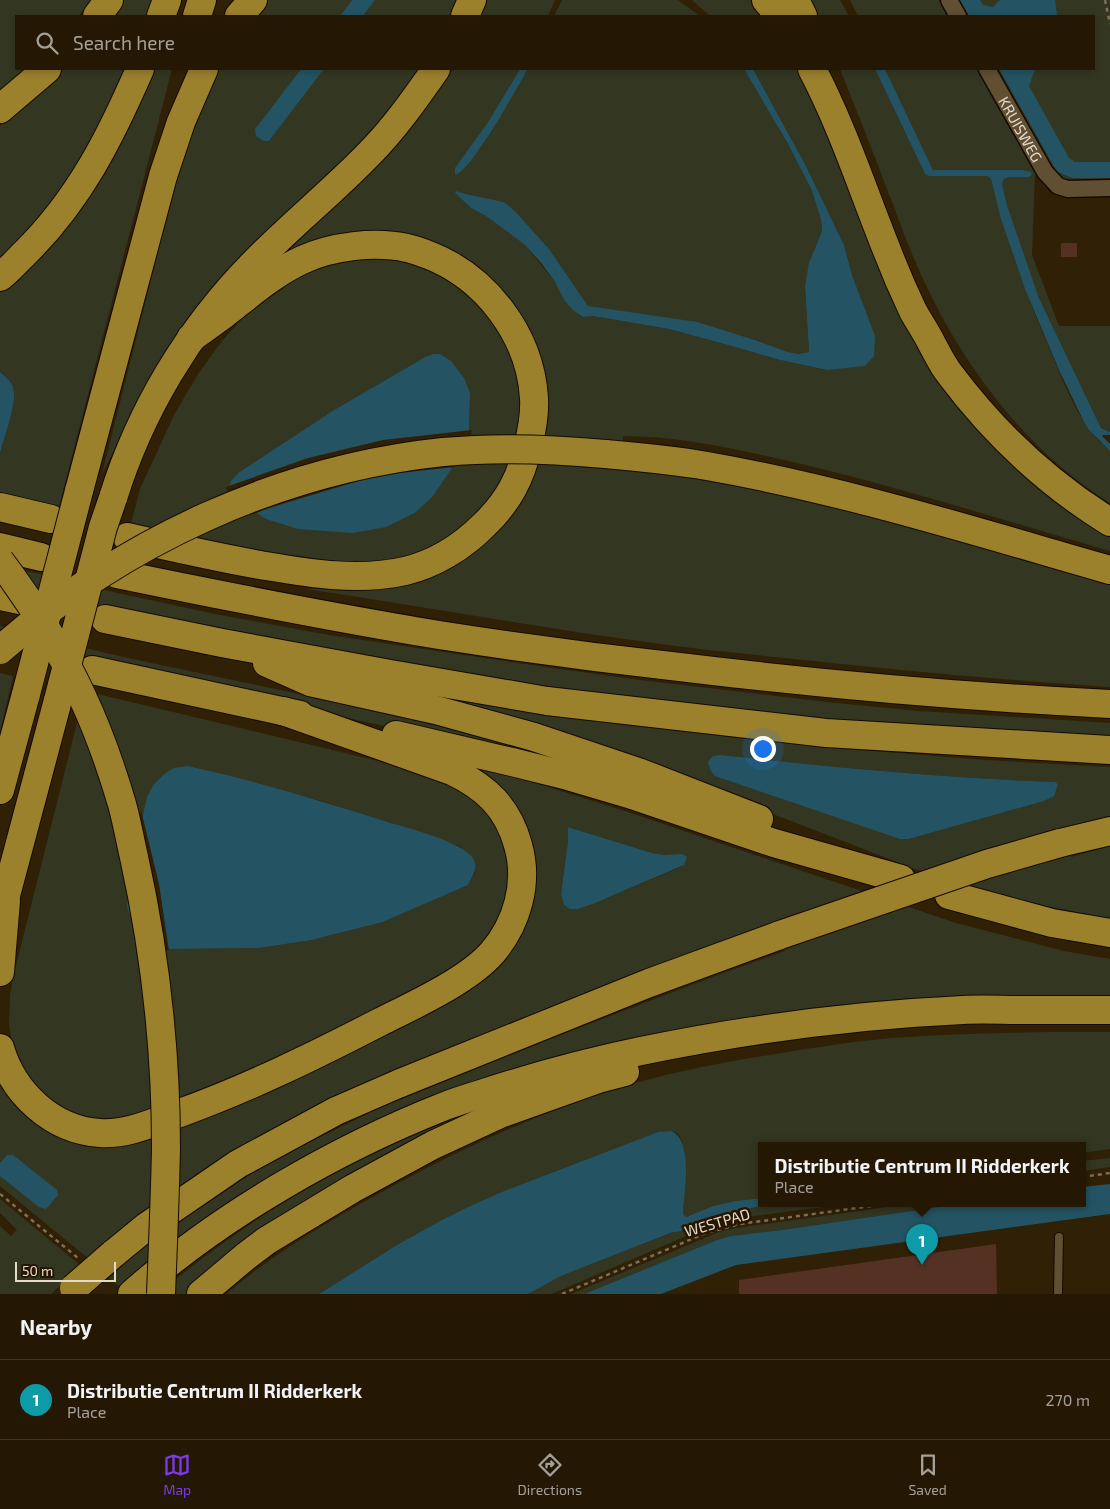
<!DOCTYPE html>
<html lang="en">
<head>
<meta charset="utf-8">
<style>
	:root { --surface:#241804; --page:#302513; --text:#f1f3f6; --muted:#a3a09a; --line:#413726; --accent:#7c3aed }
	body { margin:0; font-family:"Exo 2",sans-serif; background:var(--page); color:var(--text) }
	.scale { position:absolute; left:15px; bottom:12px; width:101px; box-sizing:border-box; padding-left:5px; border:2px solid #e4daca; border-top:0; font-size:14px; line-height:18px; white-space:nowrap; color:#e4daca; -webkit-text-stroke:4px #261600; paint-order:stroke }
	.you { position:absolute; left:762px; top:748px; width:18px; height:18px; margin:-12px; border:4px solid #fff; border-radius:50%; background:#1a73e8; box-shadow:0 0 0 8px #1a73e833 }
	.badge { display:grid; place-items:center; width:32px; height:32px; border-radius:50%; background:var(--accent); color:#fff; font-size:16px; font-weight:700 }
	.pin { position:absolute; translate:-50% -41px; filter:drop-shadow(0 1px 2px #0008) }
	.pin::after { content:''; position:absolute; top:26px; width:18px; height:15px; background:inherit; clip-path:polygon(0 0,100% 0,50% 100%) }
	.popup { position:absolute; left:758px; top:1142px; width:328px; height:65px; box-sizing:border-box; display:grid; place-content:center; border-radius:0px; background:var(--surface); filter:drop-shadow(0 1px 4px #0005); font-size:16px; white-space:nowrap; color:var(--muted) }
	.popup b { font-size:19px; color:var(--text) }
	.popup::after { content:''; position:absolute; left:50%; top:100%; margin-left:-10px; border:10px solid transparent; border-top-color:var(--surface) }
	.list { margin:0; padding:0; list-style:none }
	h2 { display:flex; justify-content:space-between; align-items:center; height:65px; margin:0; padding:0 20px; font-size:21px }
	h2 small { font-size:16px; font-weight:400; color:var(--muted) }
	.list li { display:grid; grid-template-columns:32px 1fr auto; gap:15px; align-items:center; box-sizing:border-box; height:80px; padding:0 20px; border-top:1px solid var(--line) }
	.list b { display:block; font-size:19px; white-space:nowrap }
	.list p { margin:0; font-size:16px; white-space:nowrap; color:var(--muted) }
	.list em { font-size:16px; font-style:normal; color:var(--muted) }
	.icon { flex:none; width:28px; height:28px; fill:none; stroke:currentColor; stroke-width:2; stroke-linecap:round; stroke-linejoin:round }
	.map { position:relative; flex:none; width:1110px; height:1294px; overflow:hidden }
	.search { position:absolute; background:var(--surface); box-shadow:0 2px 8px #0003; left:15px; right:15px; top:15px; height:55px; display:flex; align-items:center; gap:12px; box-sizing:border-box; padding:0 18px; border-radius:0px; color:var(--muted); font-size:19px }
	.sheet { height:145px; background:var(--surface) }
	nav { display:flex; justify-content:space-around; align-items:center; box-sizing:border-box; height:70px; border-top:1px solid var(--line); background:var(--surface); font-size:14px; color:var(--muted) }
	nav a { display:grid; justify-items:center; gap:2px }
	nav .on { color:var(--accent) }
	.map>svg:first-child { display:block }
	.green { fill:#333721; fill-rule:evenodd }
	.water { fill:#245463 }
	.pier { fill:#302005 }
	.building { fill:#553124 }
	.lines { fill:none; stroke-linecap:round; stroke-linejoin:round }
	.lane-casing { stroke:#150a00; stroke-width:10 }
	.street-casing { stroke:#150a00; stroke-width:19 }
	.highway-casing { stroke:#150a00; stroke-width:30 }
	.path { stroke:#7c6e58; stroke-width:2.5; stroke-dasharray:4 4; stroke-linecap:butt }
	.lane { stroke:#614f34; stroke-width:8 }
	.street { stroke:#614f34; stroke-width:16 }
	.highway { stroke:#9c812d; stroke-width:28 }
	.highway-bridge-casing { stroke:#150a00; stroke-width:30; stroke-linecap:butt }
	.highway-bridge { stroke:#9c812d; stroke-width:28 }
	.labels { text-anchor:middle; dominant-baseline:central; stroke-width:5; stroke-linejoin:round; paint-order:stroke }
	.street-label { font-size:15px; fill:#e4daca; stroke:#261600 }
</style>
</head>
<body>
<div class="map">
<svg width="1110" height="1294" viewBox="0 0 1110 1294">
	<rect width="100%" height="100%" fill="#302005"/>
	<!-- green -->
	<g class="green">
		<path d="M0,0H93L78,16H16V69H31L0,94Z"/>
		<path d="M123,0H154L148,16H111Z"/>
		<path d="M262,0H352L340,16H248Z"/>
		<path d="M375,0H464L457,16H363Z"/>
		<path d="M487,0H555L548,16H479Z"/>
		<path d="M562,0H678L700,16H554Z"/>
		<path d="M692,0H753L766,16H710Z"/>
		<path d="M808,0H840L849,16H815Z"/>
		<path d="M850,0H939L948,16H858Z"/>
		<path d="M971,0H1110V162H1076L1066,160L1012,69H1094V16H980Z"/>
		<path d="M64,69H128L123,82C101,122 82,164 55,200C39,222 19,241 0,260V126L28,103Z"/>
		<path d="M146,69H172L57,514L0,502V453L10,419L14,389L6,378L0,372V284Z"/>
		<path d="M214,69H301L255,129L269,141L324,69H427L140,399L102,474L189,129Z"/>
		<path d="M453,69H520L488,122L456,167L480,149L528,69H744L788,144L812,191L821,220L822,231L815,248L805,286L809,352L799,354L788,352L759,341L730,333L588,306L549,249L516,212L504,202L466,194L456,191L455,193L471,208L486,216L525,245L555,282L564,300L583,317L593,316L669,329L735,347L780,360L826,370L853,278L844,245L806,166L753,69H800L918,337L1110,529V551C1002,520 894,485 784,460C731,448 677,436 623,436L622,464L744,480L1110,584V687C1001,680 894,670 785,658C746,654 707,650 668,645C547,629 427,607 306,589H375L489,538L538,380L442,253L282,258C319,219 360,185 396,145C417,121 436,95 453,69Z"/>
		<path d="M840,69H875L925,174L928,176H987L991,179C1006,241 1028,299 1053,357C1062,379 1074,409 1089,429C1094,437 1103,444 1110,451V503C1018,446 950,348 910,249C902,230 896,211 888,192C873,151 856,110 840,69Z"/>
		<path d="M885,69H979L1022,146L1035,173L1032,255L1059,326H1110V432L1101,428L1039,298L1007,205L1002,184L1004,179L1009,177H1029L1032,173L1023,170H933Z"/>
		<path d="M993,69H999L1057,172L1072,178H1110V184C1087,184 1074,186 1054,173Z"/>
		<path d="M376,253L432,268L482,302L513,348L523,402L512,465L491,502L439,546L391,563L325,567L129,531L140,489L175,413L200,371L222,341L267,291L290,274ZM425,357L470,393L469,434L416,513L386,526L353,533L231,481L238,473L334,410Z"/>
		<path d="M0,566L41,574L113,592L215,614L329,635L552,668L640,680L836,703L919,711L1110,723V741L826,721L609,695L461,674L120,614L0,585Z"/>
		<path d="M0,626C35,635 71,645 106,653C264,688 423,715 576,766L520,756L148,674L0,638Z"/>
		<path d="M0,673L13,676L0,732Z"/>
		<path d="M382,686L554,715L740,738L836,748L986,760L1110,767V824L1065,835L1071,857L1110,846V919L1027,902L991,893L915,869L742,802ZM721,755C832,767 943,778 1055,782L1058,784L1044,801L909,839Z"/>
		<path d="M85,691L370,759L414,771L457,786L483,808L499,830L504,845L511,868L505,907L485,943L456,966L328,1037L154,1112L117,1119L96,1120L76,1115L51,1101L30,1080L17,1057L11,1037L9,1024L10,995L14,973ZM188,766L321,801L430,835L461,847L475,873L468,885L383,922L312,940L259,948L171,949L154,784L164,774Z"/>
		<path d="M459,762L532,782L625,811L956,923L1064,951L1110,959V1001L1021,999L448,1094L123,1290L109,1278L136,1254L181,1220L270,1162L375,1110L555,1037L715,976L785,951L776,925L396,1080L95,1264L0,1186V1074L83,1138L470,982L530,880ZM568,827L652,853L665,855L683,866L593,904L578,909L561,894L568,841Z"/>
		<path d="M1056,1032H1110V1149L1082,1153V1146H762V1198L735,1201L713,1206L686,1217L683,1214C684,1196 691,1146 677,1133C672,1129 664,1132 658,1132L504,1191L470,1206L438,1222L395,1246L319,1294H226C279,1249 338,1216 398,1183C467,1146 540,1113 615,1089C663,1074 713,1064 763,1056C805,1049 848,1042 891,1038C946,1034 1001,1033 1056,1032Z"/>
		<path d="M517,1096L189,1294H158C237,1227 326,1172 422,1132C453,1119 485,1107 517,1096Z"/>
		<path d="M1110,1158V1167L1082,1171V1161Z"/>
		<path d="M0,1199L81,1266L51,1294H0V1226L11,1236L17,1230L0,1213Z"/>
		<path d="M778,1204H846L732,1219L707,1227L552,1294H528L561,1276L673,1232C684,1233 685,1227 694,1223C718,1210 750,1208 778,1204Z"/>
		<path d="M909,1204H959L782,1230L731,1236L717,1240L584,1294H571L719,1232L736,1228Z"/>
	</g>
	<!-- water -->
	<g class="water">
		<path d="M352,0H375L363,16H340Z"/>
		<path d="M959,0H980L983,5L993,7L1000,0H1055L1057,16H969Z"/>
		<path d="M301,69H324L269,141H264L256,136L255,129Z"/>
		<path d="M520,69H528C516,89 473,169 455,175V168L488,122Z"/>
		<path d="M744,69H753L806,166L844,245L853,278L875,336L874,356L865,366L827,370L780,360L735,347L669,329L593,316L583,317L573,310L564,300L555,282L542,264L525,245L486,216L471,208L455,193L456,191L466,194L504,202L516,212L549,249L588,306L697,322L758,341L788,352L799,354L809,352L805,286L809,263L822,231L821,220L812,191L788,144Z"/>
		<path d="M875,69H885L933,170H1023L1031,172L1032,174L1029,177H1009L1004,179L1002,184L1007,205L1039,298L1101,428L1110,432V435H1103L1102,436L1110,444V451L1089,430L1083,420L1059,370L1025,289L1001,219L991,179L987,176H928L925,174Z"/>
		<path d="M999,69H1036L1033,74L1029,86L1069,158L1075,162H1110V178H1072L1057,172Z"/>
		<path d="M434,354H440L451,361L464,378L470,393L469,434L450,471L433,496L415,513L386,527L353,533L298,529L266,519L237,500L229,487L231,481L238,473L334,410L425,357Z"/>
		<path d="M0,372C5,377 11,381 13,387C18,401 4,438 0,453Z"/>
		<path d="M721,755C832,767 943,778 1055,782L1058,784L1054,796L1044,801L909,839H900L715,776L711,771L708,762L713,756Z"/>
		<path d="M188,766C256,781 322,801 388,822C407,828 460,841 472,857C479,866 473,876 468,885L383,922L312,940L259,948L171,949L153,944L133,924L127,907L129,877L147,797L154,784L164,774L174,768Z"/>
		<path d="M568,827L652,853L665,855L682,854L687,857L684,865L593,904L578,909H570L564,905L561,894L568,841Z"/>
		<path d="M671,1131C694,1140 684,1193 683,1214L686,1217L713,1206L735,1201L762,1198V1204H778C750,1208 723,1212 697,1221C687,1225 684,1233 673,1232L561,1276L528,1294H319L395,1246L438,1222L470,1206L504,1191L658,1132Z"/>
		<path d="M7,1155H13L57,1190L58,1195L46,1209L39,1207L0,1176V1163Z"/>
		<path d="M1110,1184V1214L736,1265L661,1294H584L717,1240L731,1236L782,1230L959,1204H1082V1187Z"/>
	</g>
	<!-- pier -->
	<g class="pier">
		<path d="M472,430L471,435L455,467L399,473L368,478L269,508L254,514L236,502L229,495L226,488V487L308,458L383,440Z"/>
		<path d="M141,810L159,884L169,951L152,946L137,829Z"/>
	</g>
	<!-- building -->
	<g class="building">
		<rect x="1061" y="243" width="16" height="14"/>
		<path d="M996,1244L997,1294H739V1280Z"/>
	</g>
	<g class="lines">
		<defs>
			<path id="lane" d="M1058,1294L1059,1237"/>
			<g id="street">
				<path d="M949,0L958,16"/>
				<path id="s1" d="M987,69L1045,172L1058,186L1068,189L1110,188"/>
			</g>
			<g id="highway">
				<path d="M766,0L780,16"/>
				<path d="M795,0L803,16"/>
				<path d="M97,16L109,0"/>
				<path d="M161,16L167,0"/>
				<path d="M197,16L202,0"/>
				<path d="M239,16L253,0"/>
				<path d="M465,16L472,0"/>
				<path d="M812,69C842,126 862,188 886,248C894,269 903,290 913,311C919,322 926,332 932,344C937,353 942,364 949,373C993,432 1047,483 1110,522"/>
				<path d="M0,109L47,69"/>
				<path d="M0,277C9,270 17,261 25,253C79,200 110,138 140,69"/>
				<path d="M605,454C639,457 673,460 707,466C844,490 977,532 1110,570"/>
				<path d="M79,491L163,176L181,122L204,69"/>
				<path d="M113,498C140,411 189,329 253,264C290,226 331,193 368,155C394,129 415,99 436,69"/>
				<path d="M0,507L51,519"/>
				<path d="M127,537C171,547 215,557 260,565C308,573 357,582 405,571C435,564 463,546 484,525C508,502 521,478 528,446C532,430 535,414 534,398C530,334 485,276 426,254C420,252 413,249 407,248C375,241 332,246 302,260C272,274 248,296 223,315C212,323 201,331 191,338"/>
				<path d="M0,547L41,557"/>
				<path d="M117,574C224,596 331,617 439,635C522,648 605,659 688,668C829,685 969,697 1110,704"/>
				<path d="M0,596L29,602"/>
				<path d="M105,619L222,643L390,674L547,701L826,733L1110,750"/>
				<path d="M267,663L310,682L436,710L534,737L641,773L759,819"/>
				<path d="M92,670L300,715"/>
				<path d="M396,735L512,762L568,776L629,794L774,843L901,879"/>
				<path d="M0,790L26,694"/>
				<path d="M1060,843L1110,831"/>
				<path d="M949,895L1052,923L1110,933"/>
				<path d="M0,918L58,700"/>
				<path d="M0,972L6,901"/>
				<path d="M0,1048C13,1093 52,1130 100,1133C126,1135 152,1123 177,1114C247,1089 314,1056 380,1022C414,1005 467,981 492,953C517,924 529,883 518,845C508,808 486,787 452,771L283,711"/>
				<path d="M113,1254L146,1227L238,1164L336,1111L398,1084L649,983L780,935"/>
				<path d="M132,1294C219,1216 336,1149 445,1106C458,1101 471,1097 484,1093C536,1076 588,1062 641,1051C748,1029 855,1015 963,1010C982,1009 1002,1010 1021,1010C1051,1010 1080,1010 1110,1010"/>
				<path d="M201,1294L245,1257L266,1241L352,1189L433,1145L500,1114L598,1079L625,1072"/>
			</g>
		</defs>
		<!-- lane casing -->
		<use href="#lane" class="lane-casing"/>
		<!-- street casing -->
		<use href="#street" class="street-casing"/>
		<!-- highway casing -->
		<use href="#highway" class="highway-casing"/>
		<!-- path -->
		<g class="path">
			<path d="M1105,0L1110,24"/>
			<path d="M1082,1177L1110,1173"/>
			<path d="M0,1194L78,1258"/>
			<path d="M562,1294L706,1233L740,1224L886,1204"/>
		</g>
		<!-- lane -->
		<use href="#lane" class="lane"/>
		<!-- street -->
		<use href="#street" class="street"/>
		<!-- highway -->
		<use href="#highway" class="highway"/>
		<defs>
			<g id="highway-bridge">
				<path d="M0,561C32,603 60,649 82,696C97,728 112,770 122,804C127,822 130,840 134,857C155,952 166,1050 166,1148C165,1196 163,1245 161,1294"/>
				<path d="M0,650C122,542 280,469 443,452C497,447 552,449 605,454"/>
				<path d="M26,694L79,491"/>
				<path d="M58,700L103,527L113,498"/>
				<path d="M780,935L987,864L1060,843"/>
				<path d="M74,1288L113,1254"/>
			</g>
		</defs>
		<!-- highway-bridge casing -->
		<use href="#highway-bridge" class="highway-bridge-casing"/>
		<!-- highway-bridge -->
		<use href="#highway-bridge" class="highway-bridge"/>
	</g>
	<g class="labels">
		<!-- street labels -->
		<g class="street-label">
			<text stroke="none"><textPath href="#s1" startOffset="69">KRUISWEG</textPath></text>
			<text transform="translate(717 1222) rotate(-16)">WESTPAD</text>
		</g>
	</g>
</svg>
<div class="scale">50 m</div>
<div class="you"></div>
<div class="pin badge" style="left:922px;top:1265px;background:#0f9aa8">1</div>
<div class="popup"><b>Distributie Centrum II Ridderkerk</b>Place</div>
<div class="search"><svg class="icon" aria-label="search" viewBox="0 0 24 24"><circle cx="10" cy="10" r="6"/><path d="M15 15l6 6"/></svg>Search here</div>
</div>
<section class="sheet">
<h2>Nearby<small></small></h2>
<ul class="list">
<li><span class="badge" style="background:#0f9aa8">1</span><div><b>Distributie Centrum II Ridderkerk</b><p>Place</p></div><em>270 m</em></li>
</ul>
</section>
<nav>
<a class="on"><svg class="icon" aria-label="map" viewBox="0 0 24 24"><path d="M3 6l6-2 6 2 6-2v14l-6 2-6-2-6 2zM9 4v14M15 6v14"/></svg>Map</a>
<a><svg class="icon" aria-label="directions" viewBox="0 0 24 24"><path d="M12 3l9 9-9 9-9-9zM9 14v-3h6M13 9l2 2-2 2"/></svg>Directions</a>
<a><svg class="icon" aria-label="saved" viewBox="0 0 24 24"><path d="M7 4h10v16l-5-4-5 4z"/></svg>Saved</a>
</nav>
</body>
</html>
